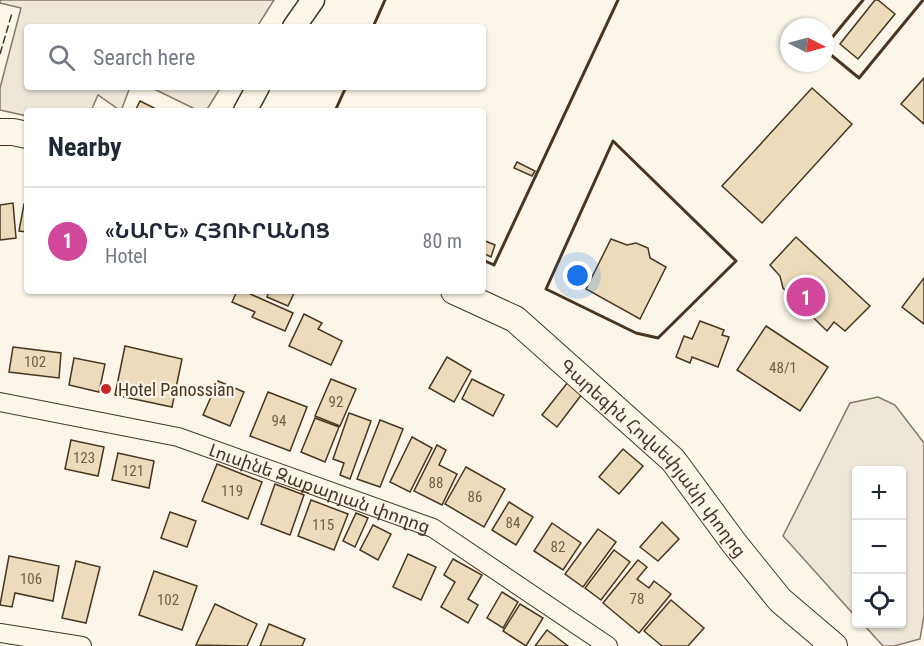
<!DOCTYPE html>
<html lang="en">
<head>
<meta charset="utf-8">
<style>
	:root { --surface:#fff; --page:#f6f6f7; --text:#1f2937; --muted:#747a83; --line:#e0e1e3; --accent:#0f766e }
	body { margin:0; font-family:"Roboto Condensed","Noto Sans Armenian",sans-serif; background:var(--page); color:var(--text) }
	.controls { position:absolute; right:18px; bottom:18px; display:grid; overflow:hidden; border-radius:6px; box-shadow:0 2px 4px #0004 }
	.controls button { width:54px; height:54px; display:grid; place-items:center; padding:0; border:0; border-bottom:2px solid var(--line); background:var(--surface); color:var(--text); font:30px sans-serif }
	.compass { position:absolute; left:780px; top:18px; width:54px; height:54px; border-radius:50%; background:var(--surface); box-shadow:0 2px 4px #0004; rotate:96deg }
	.you { position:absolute; left:578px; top:276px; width:21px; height:21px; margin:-15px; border:4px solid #fff; border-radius:50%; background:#1a73e8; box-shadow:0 0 0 9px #1a73e833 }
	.badge { display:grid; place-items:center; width:39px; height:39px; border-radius:50%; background:var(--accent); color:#fff; font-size:20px; font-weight:700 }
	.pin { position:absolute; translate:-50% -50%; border:3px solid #fff; box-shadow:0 2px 6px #0006 }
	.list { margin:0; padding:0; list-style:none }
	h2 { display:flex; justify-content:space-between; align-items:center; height:78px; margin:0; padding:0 24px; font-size:26px }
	h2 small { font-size:20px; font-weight:400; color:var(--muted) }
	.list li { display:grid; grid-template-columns:39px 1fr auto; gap:18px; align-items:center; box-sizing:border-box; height:108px; padding:0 24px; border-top:2px solid var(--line) }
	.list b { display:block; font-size:22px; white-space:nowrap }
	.list p { margin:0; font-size:20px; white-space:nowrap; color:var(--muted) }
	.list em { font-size:20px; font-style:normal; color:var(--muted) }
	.icon { flex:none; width:33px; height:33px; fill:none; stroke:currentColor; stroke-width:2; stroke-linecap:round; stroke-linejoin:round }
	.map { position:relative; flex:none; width:924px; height:646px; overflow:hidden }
	.search { position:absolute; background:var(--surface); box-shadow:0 2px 4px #0004; left:24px; top:24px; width:462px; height:66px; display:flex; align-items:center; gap:15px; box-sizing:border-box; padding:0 21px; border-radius:6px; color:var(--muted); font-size:22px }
	.panel { position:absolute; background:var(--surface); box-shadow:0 2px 4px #0004; left:24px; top:108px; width:462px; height:186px; border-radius:6px }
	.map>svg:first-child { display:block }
	.green { fill:#ede6d9; stroke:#887966; stroke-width:1.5 }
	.building { fill:#ecdcbc; stroke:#4a3520; stroke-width:1.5 }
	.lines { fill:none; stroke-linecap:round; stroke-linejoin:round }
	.minor-casing { stroke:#4a3520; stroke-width:20 }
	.tertiary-casing { stroke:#4a3520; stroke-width:25 }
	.secondary-casing { stroke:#4a3520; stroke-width:28 }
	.minor { stroke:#fbf6e9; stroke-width:18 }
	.tertiary { stroke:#fbf6e9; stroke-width:22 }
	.secondary { stroke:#fbf6e9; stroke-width:26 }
	.fence { stroke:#4a3520; stroke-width:1.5; stroke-dasharray:8 3; stroke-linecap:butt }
	.wall { stroke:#4a3520; stroke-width:3 }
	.poi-dot { fill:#c62828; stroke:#fbf6e9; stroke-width:2 }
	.labels { text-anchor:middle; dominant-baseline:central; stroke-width:4.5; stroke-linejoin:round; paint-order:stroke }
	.number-label { font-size:15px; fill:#725f47 }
	.poi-label { font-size:18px; fill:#4a3520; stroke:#fbf6e9; text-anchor:start }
	.street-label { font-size:18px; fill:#4a3520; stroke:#fbf6e9 }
</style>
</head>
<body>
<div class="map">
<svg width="924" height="646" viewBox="0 0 924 646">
	<rect width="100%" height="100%" fill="#fbf6e9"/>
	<!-- green -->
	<g class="green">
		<path d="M0,0H274L257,27H27V87H130L121,111L98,95L91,111H27V116L0,110V88L21,8L0,3Z"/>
		<path d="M150,87H221L206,111H199Z"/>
		<path d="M878,397L895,405L924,443V615L920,639L894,646H883L863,624H902V470H856V617L783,536L850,403Z"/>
	</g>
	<!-- building -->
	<g class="building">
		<path d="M875,0H878L895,14L858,59L840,44Z"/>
		<path d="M924,78V124L901,104Z"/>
		<path d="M812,88L852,124L762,223L722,186Z"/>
		<path d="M140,101L160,111H135Z"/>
		<path d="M517,162L535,171L532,176L514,168Z"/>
		<path d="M13,203L16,238L0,240V205Z"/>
		<path d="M24,204H27V232L19,231Z"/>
		<path d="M796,237L870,306L845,331L834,322L827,331L783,288L780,276L770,265Z"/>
		<path d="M611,239L627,245L636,243L648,248L650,258L666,267L640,319L586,289Z"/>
		<path d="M483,240L495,245L491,257L483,253Z"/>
		<path d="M924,278V324L902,307Z"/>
		<path d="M237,291H249L248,293L293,313L285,331L252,317L255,312L232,302Z"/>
		<path d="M269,291H295L288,306L267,297Z"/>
		<path d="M304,314L322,323L318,329L342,341L331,365L289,346Z"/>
		<path d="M700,321L724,330L722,335L729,337L718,367L692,357L690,363L676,357L684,336L692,339Z"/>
		<path d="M766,326L828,367L800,411L737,370Z"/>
		<path d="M125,346L182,359L172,407L115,395Z"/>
		<path d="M13,347L61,353L59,378L9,372Z"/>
		<path d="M447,357L471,371L454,402L429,388Z"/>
		<path d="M74,358L105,364L99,392L69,385Z"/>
		<path d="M331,379L356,389L340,426L315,416Z"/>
		<path d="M472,379L504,395L493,416L462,399Z"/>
		<path d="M218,381L244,392L230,426L203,415Z"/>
		<path d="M568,382L582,394L557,427L542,415Z"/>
		<path d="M268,392L307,407L290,451L250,436Z"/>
		<path d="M349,413L371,421L350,479L340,475L344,463L333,459Z"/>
		<path d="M315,418L339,427L325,462L301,452Z"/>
		<path d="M380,420L403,429L380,487L357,479Z"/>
		<path d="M412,437L432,448L410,492L390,482Z"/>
		<path d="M71,440L104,447L98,476L65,469Z"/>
		<path d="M437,445L446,450L439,465L457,474L442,505L414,491Z"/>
		<path d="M623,449L643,466L619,494L599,477Z"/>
		<path d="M118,453L154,461L149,488L112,480Z"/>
		<path d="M217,464L262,482L248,519L202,501Z"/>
		<path d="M466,467L505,489L484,527L445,504Z"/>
		<path d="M275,484L304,495L290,535L261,524Z"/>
		<path d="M311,500L348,514L334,550L298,536Z"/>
		<path d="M509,502L533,517L516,545L492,530Z"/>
		<path d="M170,512L196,521L187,547L161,538Z"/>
		<path d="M356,513L368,518L355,547L343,541Z"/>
		<path d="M662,522L679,539L658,561L640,547Z"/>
		<path d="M552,523L581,543L563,570L534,551Z"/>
		<path d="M373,525L391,534L378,560L360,550Z"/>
		<path d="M598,529L616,542L583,587L565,574Z"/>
		<path d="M614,550L630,562L601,600L585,588Z"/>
		<path d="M408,554L436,567L421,600L393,587Z"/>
		<path d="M9,556L59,566L53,601L15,593L12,607L0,605Z"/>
		<path d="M453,559L482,575L468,599L478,605L468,623L441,607L455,582L444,575Z"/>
		<path d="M638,560L647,567L637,579L649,588L654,581L671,594L639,633L603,603Z"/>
		<path d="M76,561L100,567L86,623L62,618Z"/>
		<path d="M154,571L197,586L182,630L139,615Z"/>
		<path d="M502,592L518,602L503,628L487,618Z"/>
		<path d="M671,600L704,628L688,646H662L644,631Z"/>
		<path d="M215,604L257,624L247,646L196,645Z"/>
		<path d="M520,604L543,618L526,646L503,631Z"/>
		<path d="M269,624L305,639L302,646H260Z"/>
		<path d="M547,630L568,646H535Z"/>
	</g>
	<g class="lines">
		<defs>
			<g id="minor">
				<path id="s1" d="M0,402L178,437L433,528L608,646"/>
				<path d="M0,633L82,646"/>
			</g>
			<g id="tertiary">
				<path d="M294,27L313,0"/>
				<path d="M245,111L258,87"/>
			</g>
			<g id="secondary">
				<path d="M0,132H13L27,135"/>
				<path id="s2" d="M454,291L515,319L673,460L734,543L780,600L834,646"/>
			</g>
		</defs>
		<!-- minor casing -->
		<use href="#minor" class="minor-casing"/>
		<!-- tertiary casing -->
		<use href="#tertiary" class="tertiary-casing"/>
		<!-- secondary casing -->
		<use href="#secondary" class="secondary-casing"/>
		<!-- minor -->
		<use href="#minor" class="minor"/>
		<!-- tertiary -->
		<use href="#tertiary" class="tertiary"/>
		<!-- secondary -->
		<use href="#secondary" class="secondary"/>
		<!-- fence -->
		<path class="fence" d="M0,54L12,13"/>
		<!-- wall -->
		<g class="wall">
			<path d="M373,27L385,0"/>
			<path d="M825,46L863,0"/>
			<path d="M825,50L859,78L923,0"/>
			<path d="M335,111L346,87"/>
			<path d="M613,141L736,261L658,338L636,333L546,289Z"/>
			<path d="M483,260L494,265L618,0"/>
		</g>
	</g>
	<!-- markers -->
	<circle class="poi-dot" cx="106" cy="389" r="6"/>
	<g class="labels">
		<!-- number labels -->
		<g class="number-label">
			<text x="35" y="362">102</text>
			<text x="783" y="368">48/1</text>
			<text x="336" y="402">92</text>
			<text x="279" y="421">94</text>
			<text x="84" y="458">123</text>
			<text x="133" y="471">121</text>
			<text x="436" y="483">88</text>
			<text x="232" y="491">119</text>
			<text x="475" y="497">86</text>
			<text x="513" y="523">84</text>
			<text x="323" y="525">115</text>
			<text x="558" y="547">82</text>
			<text x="31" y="579">106</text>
			<text x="637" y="599">78</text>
			<text x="168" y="600">102</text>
		</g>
		<!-- poi labels -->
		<g class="poi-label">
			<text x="118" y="389">Hotel Panossian</text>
		</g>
		<!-- street labels -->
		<g class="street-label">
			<text stroke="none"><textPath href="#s2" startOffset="264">Գարեգին Հովսեփյանի փողոց</textPath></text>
			<text stroke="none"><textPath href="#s1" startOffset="332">Լուսինե Զաքարյան փողոց</textPath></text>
		</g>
	</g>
</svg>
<div class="controls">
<button>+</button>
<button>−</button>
<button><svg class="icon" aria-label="locate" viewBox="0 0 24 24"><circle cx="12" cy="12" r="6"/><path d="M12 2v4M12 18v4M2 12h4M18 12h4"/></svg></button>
</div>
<svg class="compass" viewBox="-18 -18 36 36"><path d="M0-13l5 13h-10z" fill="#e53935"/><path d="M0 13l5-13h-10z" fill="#747a83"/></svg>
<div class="you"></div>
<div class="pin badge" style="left:806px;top:297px;background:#d1479c">1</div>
<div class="search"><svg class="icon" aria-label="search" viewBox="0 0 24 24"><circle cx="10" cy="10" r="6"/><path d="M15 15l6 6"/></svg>Search here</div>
<section class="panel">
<h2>Nearby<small></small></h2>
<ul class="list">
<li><span class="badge" style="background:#d1479c">1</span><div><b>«ՆԱՐԵ» ՀՅՈՒՐԱՆՈՑ</b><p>Hotel</p></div><em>80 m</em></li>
</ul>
</section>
</div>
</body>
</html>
